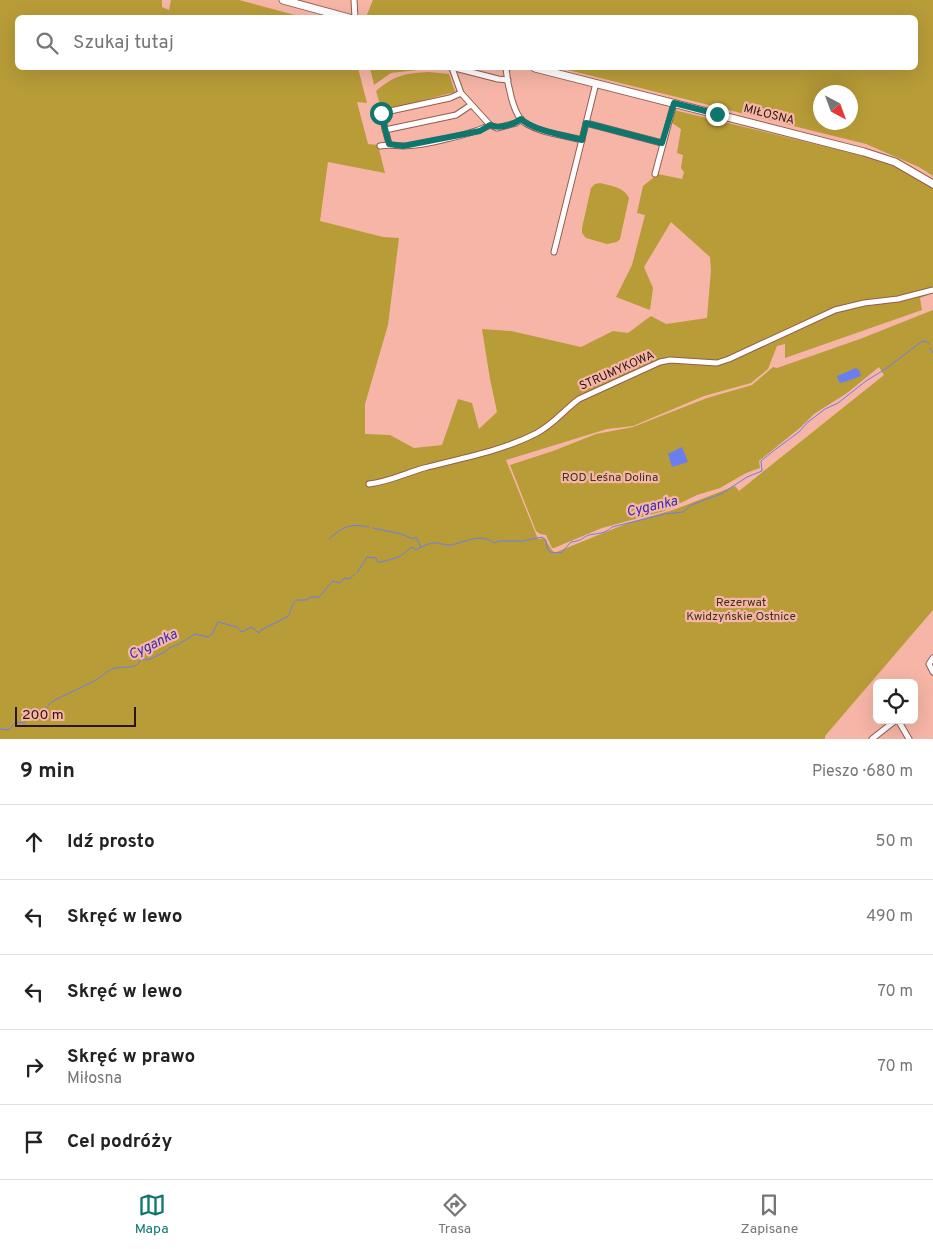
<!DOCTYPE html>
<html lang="pl">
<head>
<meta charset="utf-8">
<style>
	:root { --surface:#fff; --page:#f2f2f2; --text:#222; --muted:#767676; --line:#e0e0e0; --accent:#0f766e }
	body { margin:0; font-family:Overpass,sans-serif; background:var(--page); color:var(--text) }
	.controls { position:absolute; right:15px; bottom:15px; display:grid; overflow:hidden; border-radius:8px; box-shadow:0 5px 20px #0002 }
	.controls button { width:45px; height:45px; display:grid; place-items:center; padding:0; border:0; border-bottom:1px solid var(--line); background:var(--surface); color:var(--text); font:25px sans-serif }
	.compass { position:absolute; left:813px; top:85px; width:45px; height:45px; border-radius:50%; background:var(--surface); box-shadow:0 5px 20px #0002; rotate:139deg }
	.scale { position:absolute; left:15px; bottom:12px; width:121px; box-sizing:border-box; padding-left:5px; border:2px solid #2c1510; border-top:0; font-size:14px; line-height:18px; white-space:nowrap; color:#2c1510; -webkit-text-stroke:4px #f6b5a6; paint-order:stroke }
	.stop { position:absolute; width:15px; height:15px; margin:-11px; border:4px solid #0f766e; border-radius:50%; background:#fff }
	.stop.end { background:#0f766e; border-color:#fff; box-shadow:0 1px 5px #0008 }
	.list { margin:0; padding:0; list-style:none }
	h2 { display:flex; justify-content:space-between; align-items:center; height:65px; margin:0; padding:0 20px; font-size:21px }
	h2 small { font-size:16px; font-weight:400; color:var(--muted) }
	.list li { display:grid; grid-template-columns:32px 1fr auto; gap:15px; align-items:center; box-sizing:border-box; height:75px; padding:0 20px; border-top:1px solid var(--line) }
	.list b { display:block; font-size:19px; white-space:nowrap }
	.list p { margin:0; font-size:16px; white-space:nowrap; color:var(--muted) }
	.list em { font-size:16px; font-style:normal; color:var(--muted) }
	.icon { flex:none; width:28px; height:28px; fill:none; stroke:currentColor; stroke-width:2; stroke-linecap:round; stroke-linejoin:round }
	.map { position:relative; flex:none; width:933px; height:739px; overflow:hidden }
	.search { position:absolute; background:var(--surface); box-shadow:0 5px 20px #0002; left:15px; right:15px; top:15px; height:55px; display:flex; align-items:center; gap:12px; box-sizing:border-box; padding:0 18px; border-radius:8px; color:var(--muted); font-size:19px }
	.sheet { height:440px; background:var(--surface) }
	nav { display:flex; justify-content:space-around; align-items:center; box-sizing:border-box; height:70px; border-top:1px solid var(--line); background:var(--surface); font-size:14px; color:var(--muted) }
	nav a { display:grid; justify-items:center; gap:2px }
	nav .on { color:var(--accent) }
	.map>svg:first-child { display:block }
	.green { fill:#b89c38; fill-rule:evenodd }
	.water { fill:#6a7eef }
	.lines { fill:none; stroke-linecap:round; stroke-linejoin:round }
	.stream { stroke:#6a7eef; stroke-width:1 }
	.minor-casing { stroke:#955c4f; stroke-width:7 }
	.major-casing { stroke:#955c4f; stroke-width:9 }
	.minor { stroke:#fff; stroke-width:5 }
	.major { stroke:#fff; stroke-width:7 }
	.route { stroke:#0f766e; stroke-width:6 }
	.labels { text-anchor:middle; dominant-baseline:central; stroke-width:4.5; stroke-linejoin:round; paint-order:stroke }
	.street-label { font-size:12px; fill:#2c1510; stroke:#f6b5a6 }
	.park-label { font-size:12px; fill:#3c351d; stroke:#f6b5a6 }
	.water-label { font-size:14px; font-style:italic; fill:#2f2db1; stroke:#f6b5a6 }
</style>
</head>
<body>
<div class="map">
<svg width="933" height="739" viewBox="0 0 933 739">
	<rect width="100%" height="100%" fill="#f6b5a6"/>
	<!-- green -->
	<g class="green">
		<path d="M0,0H162V7L169,10L171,0H239L302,17L18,18V68H358L367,103L357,102L368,144L378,145L385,173L328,162L320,221L383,237L399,238L388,325L365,404V434L390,435L414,448L442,445L458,399L472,403L479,429L497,412L490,379L482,329L511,331L581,347L613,331L628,333L651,316L666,324L707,318L711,270L710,257L671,222L644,267L653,288L650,310L616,297L632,265L645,215L637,213L643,186L658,174L682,179L684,172L681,168L683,155L677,153L681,129L672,123L674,110L880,160L912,175L933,188V293L920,298L922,310L785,358V344L777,346L768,369L751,383L704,396L633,426L607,429L506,460L538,539L544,538L554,553L628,523L676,509L735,486L739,491L884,375L879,367L847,393L814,414L801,427L759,461L760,468L746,473L720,488L697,495L664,511L602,528L554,548H552L546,535L540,534L536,531L510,465L553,451L596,434L633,427L707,398L752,385L773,367L777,368L860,339L933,310V610L825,736V739H0Z"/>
		<path d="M373,0H933V176L919,167L866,144L560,68H916V18L366,17ZM820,92H850V122H820Z"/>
		<path d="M370,68H435L391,73L374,85Z"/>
		<path d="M429,72L449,74L455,92L382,111L376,91C394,75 406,73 429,72Z"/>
		<path d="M600,183C611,186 624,187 629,198L620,239L617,242L607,244L586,238L582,233V228L591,188L595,184Z"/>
	</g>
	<!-- water -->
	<g class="water">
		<path d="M856,368L859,370L861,376L841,383L839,382L837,376Z"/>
		<path d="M682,447L688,462L672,467L668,454Z"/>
	</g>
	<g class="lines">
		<!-- stream -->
		<g class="stream">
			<path d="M930,348L933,353"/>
			<path d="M373,528L401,534L413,539L416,537L421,547"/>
			<path d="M329,539C343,527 349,523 369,527"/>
			<path d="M357,573L367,557L376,558L378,562H381L399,557L412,547L416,550C422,546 431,542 438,543C442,544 445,545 450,545C464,543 481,532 494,543L499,541H523L542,537L546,540L547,548L550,552L561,553L571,542C581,541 582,538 589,535C598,533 605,534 612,527L665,514L683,512L691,505L721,494L747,477L762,471L761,461L772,452L799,432L808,422L825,409L838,403L866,381L887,368L921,342L926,341L929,344"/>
			<path d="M0,729L9,730L16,722L24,723C33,713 35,716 43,710C48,707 50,702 55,700C68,693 81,688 94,681C100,678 105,673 110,670C120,664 136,672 141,659L148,660L165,652L169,648L179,644L195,634L208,637L212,634L218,622L237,627L242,632L251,627L259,633L261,630L287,617C292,611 290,605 297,600H307L310,597H319L333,581L340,583L344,578L349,579L354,575"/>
		</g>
		<defs>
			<g id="minor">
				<path d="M354,0L355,18"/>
				<path d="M452,68L461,93L490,125L497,128L516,123L521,119"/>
				<path d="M455,68L498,79L508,80"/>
				<path d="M506,68C507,81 513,116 525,123C541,133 564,135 582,140"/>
				<path d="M586,123L662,143"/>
				<path d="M385,130L456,115L471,105"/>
				<path d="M389,144L381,113L450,98L461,93"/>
				<path d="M380,146C389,144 395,146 403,146C422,146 473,134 490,125"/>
				<path d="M655,174L674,103"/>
				<path d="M554,252L596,83"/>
				<path d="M369,484C388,482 406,473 424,468C462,458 502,451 537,433C555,423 563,411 579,399L660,362L670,360L717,363L729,359L835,310L864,303L898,299L933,290"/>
				<path d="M933,658L929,664L933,672"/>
				<path d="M898,720L909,739"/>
				<path d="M872,739L896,720"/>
			</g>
			<g id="major">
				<path d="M283,0L349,18"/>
				<path d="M535,68L864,152L895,162L933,184"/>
			</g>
		</defs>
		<!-- minor casing -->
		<use href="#minor" class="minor-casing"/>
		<!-- major casing -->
		<use href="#major" class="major-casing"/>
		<!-- minor -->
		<use href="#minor" class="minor"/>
		<!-- major -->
		<use href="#major" class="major"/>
	</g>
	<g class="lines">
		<!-- route -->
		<path class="route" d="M381,113L389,144L403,146L480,131L490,125C499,129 513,125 521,119C534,131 564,135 582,140L586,123L662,143L674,103L717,114"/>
	</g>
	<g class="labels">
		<!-- street labels -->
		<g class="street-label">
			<text transform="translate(769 115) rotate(14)">MIŁOSNA</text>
			<text transform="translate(617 371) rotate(-24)">STRUMYKOWA</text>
		</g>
		<!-- park labels -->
		<g class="park-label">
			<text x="610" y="478">ROD Leśna Dolina</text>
			<text x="741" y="603">Rezerwat<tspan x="741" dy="14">Kwidzyńskie Ostnice</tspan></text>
		</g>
		<!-- water labels -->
		<g class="water-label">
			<text transform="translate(652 507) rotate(-13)">Cyganka</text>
			<text transform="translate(153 645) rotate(-26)">Cyganka</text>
		</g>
	</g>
</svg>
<div class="controls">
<button><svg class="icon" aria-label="locate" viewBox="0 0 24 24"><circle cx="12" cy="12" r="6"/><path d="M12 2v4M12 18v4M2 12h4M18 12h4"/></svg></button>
</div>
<svg class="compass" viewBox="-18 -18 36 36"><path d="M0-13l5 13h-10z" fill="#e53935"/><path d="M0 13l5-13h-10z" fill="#767676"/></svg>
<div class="scale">200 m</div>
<div class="stop" style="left:381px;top:113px"></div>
<div class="stop end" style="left:717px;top:114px"></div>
<div class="search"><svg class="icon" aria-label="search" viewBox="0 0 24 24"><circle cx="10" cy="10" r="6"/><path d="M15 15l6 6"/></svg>Szukaj tutaj</div>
</div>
<section class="sheet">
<h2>9 min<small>Pieszo · 680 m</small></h2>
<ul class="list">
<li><svg class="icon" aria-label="ahead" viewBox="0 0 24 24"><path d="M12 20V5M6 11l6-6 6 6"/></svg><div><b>Idź prosto</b></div><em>50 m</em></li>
<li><svg class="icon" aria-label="left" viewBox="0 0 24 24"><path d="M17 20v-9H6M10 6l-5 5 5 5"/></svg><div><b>Skręć w lewo</b></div><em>490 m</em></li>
<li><svg class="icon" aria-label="left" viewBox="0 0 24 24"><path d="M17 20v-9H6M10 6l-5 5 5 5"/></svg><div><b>Skręć w lewo</b></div><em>70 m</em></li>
<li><svg class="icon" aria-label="right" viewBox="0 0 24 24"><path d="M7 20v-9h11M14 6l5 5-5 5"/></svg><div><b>Skręć w prawo</b><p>Miłosna</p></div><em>70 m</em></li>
<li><svg class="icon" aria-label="arrive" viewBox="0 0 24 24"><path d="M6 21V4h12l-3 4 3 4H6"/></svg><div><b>Cel podróży</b></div></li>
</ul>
</section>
<nav>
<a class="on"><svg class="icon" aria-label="map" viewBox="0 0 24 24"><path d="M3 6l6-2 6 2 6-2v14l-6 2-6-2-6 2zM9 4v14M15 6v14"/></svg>Mapa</a>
<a><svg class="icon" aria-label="directions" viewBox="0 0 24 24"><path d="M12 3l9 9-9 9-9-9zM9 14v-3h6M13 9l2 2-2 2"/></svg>Trasa</a>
<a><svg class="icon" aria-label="saved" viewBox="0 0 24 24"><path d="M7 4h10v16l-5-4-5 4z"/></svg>Zapisane</a>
</nav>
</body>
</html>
